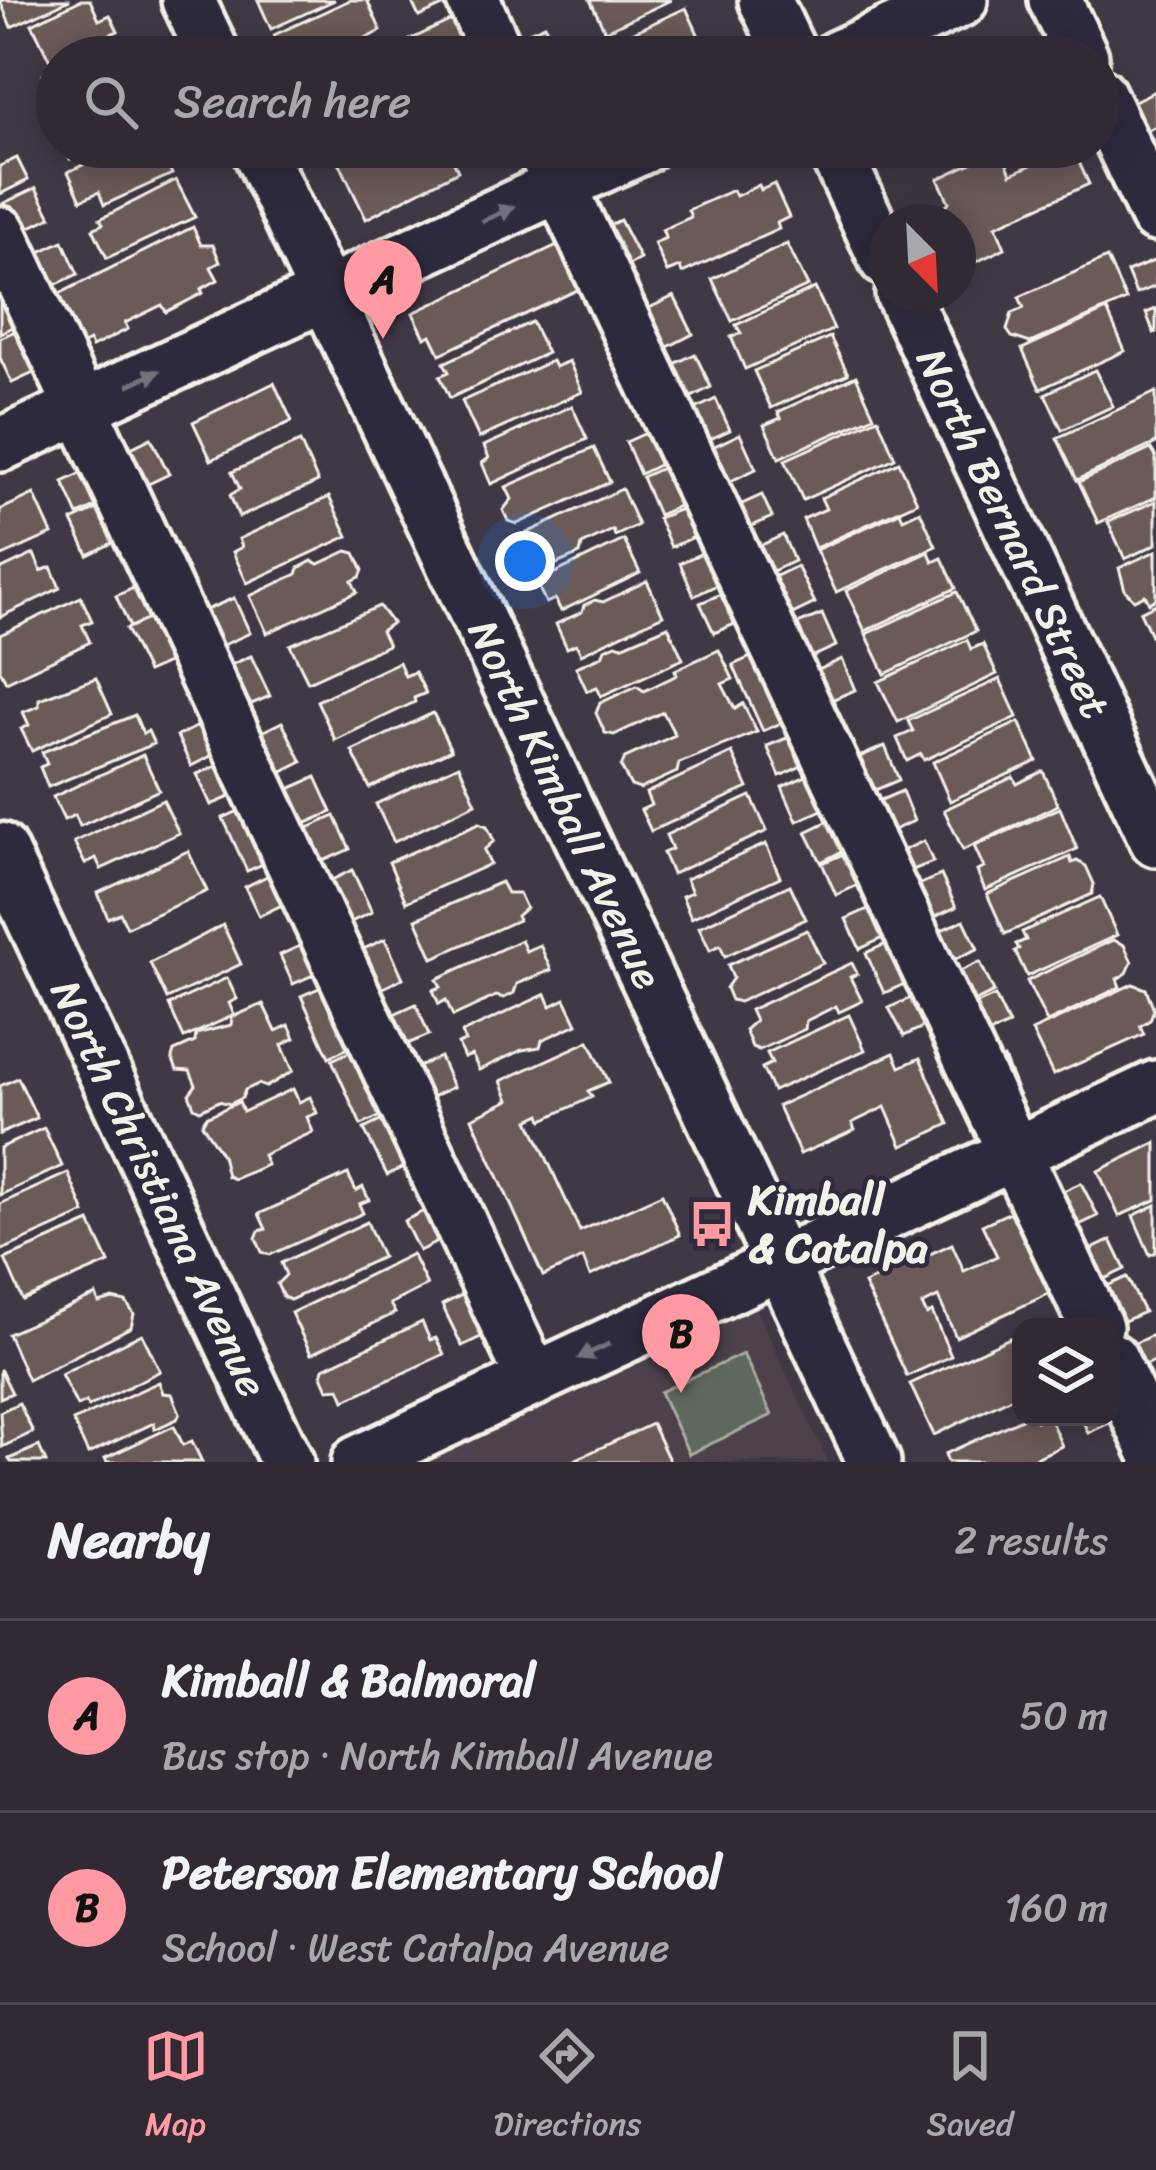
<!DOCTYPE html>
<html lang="en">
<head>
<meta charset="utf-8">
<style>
	:root { --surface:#312a34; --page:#3d3640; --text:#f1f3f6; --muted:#a8a7ac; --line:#4c464f; --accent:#ff9aa2 }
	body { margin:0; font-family:Sriracha,sans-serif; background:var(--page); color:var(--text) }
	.controls { position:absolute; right:36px; bottom:36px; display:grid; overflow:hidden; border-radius:24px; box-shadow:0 6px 30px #0003 }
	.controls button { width:108px; height:108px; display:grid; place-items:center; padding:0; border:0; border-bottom:3px solid var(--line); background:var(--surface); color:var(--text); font:60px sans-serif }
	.compass { position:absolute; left:868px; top:204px; width:108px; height:108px; border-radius:50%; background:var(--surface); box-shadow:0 6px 30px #0003; rotate:156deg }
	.you { position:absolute; left:525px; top:561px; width:42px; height:42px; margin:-30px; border:9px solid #fff; border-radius:50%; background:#1a73e8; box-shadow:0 0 0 18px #1a73e833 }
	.badge { display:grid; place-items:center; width:78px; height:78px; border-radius:50%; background:var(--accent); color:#111; font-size:39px; font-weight:700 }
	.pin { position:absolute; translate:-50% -99px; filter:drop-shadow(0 3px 6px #0008) }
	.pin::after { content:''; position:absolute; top:63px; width:42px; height:36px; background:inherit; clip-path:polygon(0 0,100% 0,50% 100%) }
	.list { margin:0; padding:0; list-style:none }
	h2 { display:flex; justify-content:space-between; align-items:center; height:156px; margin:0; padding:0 48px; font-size:51px }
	h2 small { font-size:39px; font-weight:400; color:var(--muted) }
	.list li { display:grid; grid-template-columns:78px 1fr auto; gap:36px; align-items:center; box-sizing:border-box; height:192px; padding:0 48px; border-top:3px solid var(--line) }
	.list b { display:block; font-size:45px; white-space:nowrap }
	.list p { margin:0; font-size:39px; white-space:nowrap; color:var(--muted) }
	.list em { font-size:39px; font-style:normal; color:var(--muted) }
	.icon { flex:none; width:66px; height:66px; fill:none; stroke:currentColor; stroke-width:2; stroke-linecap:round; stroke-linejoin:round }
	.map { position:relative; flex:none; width:1156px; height:1462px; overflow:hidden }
	.search { position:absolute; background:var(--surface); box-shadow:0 6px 30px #0003; left:36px; right:36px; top:36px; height:132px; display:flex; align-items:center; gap:30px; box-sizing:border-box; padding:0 42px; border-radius:66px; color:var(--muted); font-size:45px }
	.sheet { height:540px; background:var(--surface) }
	nav { display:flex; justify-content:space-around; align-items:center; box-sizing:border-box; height:168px; border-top:3px solid var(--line); background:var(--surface); font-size:33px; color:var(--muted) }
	nav a { display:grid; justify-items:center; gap:6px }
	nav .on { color:var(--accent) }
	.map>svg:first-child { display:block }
	.built { fill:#4e424b }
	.park { fill:#5f685b; stroke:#aaaca2; stroke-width:3 }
	.building { fill:#6b5a59; stroke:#f4f1e8; stroke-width:3 }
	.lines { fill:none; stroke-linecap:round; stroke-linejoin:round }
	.minor-casing { stroke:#f4f1e8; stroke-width:60 }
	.minor { stroke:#2f2a3d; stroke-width:51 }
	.oneway { fill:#747079 }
	.labels { text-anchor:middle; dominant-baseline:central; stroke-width:9; stroke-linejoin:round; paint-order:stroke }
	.street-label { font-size:42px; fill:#f4f1e8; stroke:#2f2a3d }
	.poi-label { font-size:42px; font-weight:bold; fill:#f4f1e8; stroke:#2f2a3d; text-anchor:start }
</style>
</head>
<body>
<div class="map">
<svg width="1156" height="1462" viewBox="0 0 1156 1462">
	<rect width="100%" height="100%" fill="#413845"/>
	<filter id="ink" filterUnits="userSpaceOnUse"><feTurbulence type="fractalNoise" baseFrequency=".00833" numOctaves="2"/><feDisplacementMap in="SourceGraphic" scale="24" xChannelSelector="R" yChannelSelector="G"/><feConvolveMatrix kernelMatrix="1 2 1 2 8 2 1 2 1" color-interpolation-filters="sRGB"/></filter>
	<g filter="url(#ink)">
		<!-- built -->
		<path class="built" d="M754,1305L828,1462H419Z"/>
		<!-- park -->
		<path class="park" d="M743,1354L772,1415L689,1454L660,1392Z"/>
		<!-- building -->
		<g class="building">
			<path d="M0,0H70L11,27Z"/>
			<path d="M81,0H90L99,20L110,15L118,31L57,57L51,63L32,24Z"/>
			<path d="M258,0H335L271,29Z"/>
			<path d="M350,0H367L381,31L324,57H284L274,35Z"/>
			<path d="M411,0H453V1L419,17Z"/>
			<path d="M590,0H671L605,31Z"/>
			<path d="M686,8L705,49L688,57H590L588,53Z"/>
			<path d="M464,14L484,57H374Z"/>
			<path d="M545,25L558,57H520L512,39Z"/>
			<path d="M119,39L128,57H81Z"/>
			<path d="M57,68V103L43,74Z"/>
			<path d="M1155,91L1156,126L1136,136L1122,107Z"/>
			<path d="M64,147H109L86,158L84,153L70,159Z"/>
			<path d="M122,147H171L176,157L166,161L172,174L104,205L99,192L81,200L68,172Z"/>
			<path d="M332,147H447L458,171L366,219Z"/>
			<path d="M923,147H964L930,163Z"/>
			<path d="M1072,147L1089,184L996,226L1005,248L976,262L956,219L946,218L943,209L949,202L938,179L1001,149L1011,174Z"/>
			<path d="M17,158L28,180L0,194V166Z"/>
			<path d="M176,180L195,217L107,258L93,229L103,224L100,219Z"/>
			<path d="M774,184L789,217L777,223L779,229L682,273L680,267L667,272L654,243L666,238L662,230L691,217L688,210L733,190L736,196L759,185L761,190Z"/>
			<path d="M36,188L51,217L18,233L4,203Z"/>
			<path d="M620,220L640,259L614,273L594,233Z"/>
			<path d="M193,227L201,245H213L220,262L211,267L218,280L201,289L203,293L166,312L162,305L125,323L128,329L92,347L89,341L70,351L45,301Z"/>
			<path d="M570,239L590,284L440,354L431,335L425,338L413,313Z"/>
			<path d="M63,241L78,274L44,290L29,257Z"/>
			<path d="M787,244L808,286L732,321L712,279Z"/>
			<path d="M1107,258L1126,300L1030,343L1012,337L1007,330L1012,313L1024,308L1019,297Z"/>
			<path d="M1156,260V286L1136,294L1127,272Z"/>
			<path d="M815,288L834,329L745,369L731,337L741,333L736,325Z"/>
			<path d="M6,294L20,323L0,333V297Z"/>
			<path d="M674,296L693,334L656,353L637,314Z"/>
			<path d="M1156,309V332L1154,333L1146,313Z"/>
			<path d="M1107,310L1125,351L1040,389L1022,349Z"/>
			<path d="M532,322L547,353L450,398L440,376L449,372L444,363Z"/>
			<path d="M24,327L44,368L12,383L0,358V338Z"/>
			<path d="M830,337L848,374L771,408L754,371Z"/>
			<path d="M695,354L711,387L678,404L662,370Z"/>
			<path d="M552,361L555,367L569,361L582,392L479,438L462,401Z"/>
			<path d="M1095,370L1113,406L1062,430L1045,394Z"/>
			<path d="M856,376L874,416L779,458L764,425L781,418L778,412Z"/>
			<path d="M274,383L292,421L211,460L193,422Z"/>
			<path d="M1156,392V443L1077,480L1057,438Z"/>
			<path d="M716,399L730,430L699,444L685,414Z"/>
			<path d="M572,406L587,439L491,484L482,463L489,458L484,446Z"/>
			<path d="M878,418L895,458L803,500L785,460Z"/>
			<path d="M655,429L669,460L640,474L626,442Z"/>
			<path d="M740,434L756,469L718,487L702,452Z"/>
			<path d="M151,438L169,474L138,489L121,453Z"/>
			<path d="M300,442L318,482L239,517L230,495L240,489L232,472Z"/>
			<path d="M594,448L610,482L517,524L508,521L503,510L512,499L506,487Z"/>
			<path d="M1151,449L1156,457V497L1098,523L1079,482Z"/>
			<path d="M899,462L917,502L815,548L803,519L826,509L821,498Z"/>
			<path d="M673,463L690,501L658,515L642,477Z"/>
			<path d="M95,467L111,500L78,515L63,482Z"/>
			<path d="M622,489L638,525L615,536L613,530L582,545L580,554L536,573L529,571L521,555L524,548L533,544L527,533Z"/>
			<path d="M34,494L52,534L0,557V510Z"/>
			<path d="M762,495L772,517L739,532L729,510Z"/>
			<path d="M329,497L348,536L247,583L233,552L242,547L239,539Z"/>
			<path d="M1156,501V544L1125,559L1108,522Z"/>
			<path d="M106,505L122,538L88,555L72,521Z"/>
			<path d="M691,505L703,533L671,547L658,518Z"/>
			<path d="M920,511L936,546L836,592L816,550L900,512L903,519Z"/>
			<path d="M783,535L794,561L760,577L749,551Z"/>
			<path d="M624,540L640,573L561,611L555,599L546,603L536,582Z"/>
			<path d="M711,549L725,581L694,596L680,563Z"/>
			<path d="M347,551L355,553L363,570L360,577L352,581L357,592L267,633L250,596L297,574L299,568L312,561L319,564Z"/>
			<path d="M1156,551V599L1149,603L1145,595L1134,600L1125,590L1119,568Z"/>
			<path d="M929,552L933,562L942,558L956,588L865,631L846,591Z"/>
			<path d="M34,554L41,571L51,567L60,588L0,617V570Z"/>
			<path d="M797,566L815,603L780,620L762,583Z"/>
			<path d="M647,581L663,615L581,654L576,644L567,648L556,624L582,612L584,605L595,600L603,602Z"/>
			<path d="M147,582L162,612L130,627L116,596Z"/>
			<path d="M731,590L744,620L714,633L700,603Z"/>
			<path d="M957,592L976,631L885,674L866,634Z"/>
			<path d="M81,597L92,621L82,625L90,642L6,682L0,670V635Z"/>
			<path d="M234,598L250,633L212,650L196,614Z"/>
			<path d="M1156,604V646L1140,612Z"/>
			<path d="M379,606L392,623L381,631L388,645L308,682L290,645Z"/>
			<path d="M160,614L181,657L147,672L126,629Z"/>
			<path d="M822,614L836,646L798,663L785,629Z"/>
			<path d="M668,626L683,659L601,696L597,687L587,691L576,667L602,656L605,649L616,644L622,646Z"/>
			<path d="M967,640L971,649L983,644L997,674L898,722L878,682Z"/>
			<path d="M719,650L733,679L722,684L735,709L743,704L757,732L679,763L677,772L640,789L631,786L621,767L625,758L675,735L663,712L614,735L605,733L596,713L600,703L637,686L644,691L677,675L675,670Z"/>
			<path d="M762,652L792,718L763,731L733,665Z"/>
			<path d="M251,656L270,696L240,709L221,669Z"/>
			<path d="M842,659L855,690L820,705L806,676Z"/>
			<path d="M399,662L405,676L415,672L426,693L414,698L415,702L335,740L317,701Z"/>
			<path d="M96,678L112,714L32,751L21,729L29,725L23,712L39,706V699Z"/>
			<path d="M1000,679L1017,717L924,760L921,754L907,761L897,738L913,731L908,721Z"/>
			<path d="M433,713L451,750L370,788L352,751Z"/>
			<path d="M135,715L143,734L148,731L154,744L48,787L40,767L47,764L42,752Z"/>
			<path d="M209,721L223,750L191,766L177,736Z"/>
			<path d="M282,722L302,762L273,777L252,737Z"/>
			<path d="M1019,722L1037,761L950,801L933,762Z"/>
			<path d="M797,734L810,762L780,776L767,746Z"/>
			<path d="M885,746L899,780L866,794L852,760Z"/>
			<path d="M732,753L748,788L651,831L641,810L651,805L646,793Z"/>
			<path d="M143,755L159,790L80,826L75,815L64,820L53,797Z"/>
			<path d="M231,760L244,791L211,805L197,774Z"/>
			<path d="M459,765L476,803L394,842L376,804Z"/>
			<path d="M817,771L833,805L797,821L782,787Z"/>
			<path d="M1043,771L1058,805L963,850L944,810L1013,777L1017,784Z"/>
			<path d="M316,777L332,812L293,829L277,794Z"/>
			<path d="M902,791L914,821L882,835L869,805Z"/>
			<path d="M751,796L767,831L672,874L663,853L672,849L666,835Z"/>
			<path d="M163,800L179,833L101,869L96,858L85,864L74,842Z"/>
			<path d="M250,806L274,859L247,871L223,818Z"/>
			<path d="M1060,808L1077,849L985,890L977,871L984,868L974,846Z"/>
			<path d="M335,816L350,849L314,865L299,832Z"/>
			<path d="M837,817L852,846L821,862L806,832Z"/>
			<path d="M479,823L487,826L494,841L484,850L490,864L406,902L389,862Z"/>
			<path d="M924,841L933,862L900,875L891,856Z"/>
			<path d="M766,844L780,877L691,918L682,896L692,892L686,879Z"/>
			<path d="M855,849L869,880L836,895L822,863Z"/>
			<path d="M188,851L207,891L127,927L120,913L108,918L98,893Z"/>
			<path d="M1070,857L1072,863L1077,861L1086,866L1094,884L1092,894L1005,934L987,894Z"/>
			<path d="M352,870L372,912L342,926L322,885Z"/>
			<path d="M277,871L292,900L259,916L245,887Z"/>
			<path d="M941,875L956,907L922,923L907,890Z"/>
			<path d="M501,882L507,893H519L526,908L517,916L518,920L433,958L416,919Z"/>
			<path d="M790,885L806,919L725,956L720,945L710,950L699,927Z"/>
			<path d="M1100,897L1117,935L1027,976L1015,951L1019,949L1016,944L1026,940L1022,932Z"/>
			<path d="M879,904L893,933L860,949L846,919Z"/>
			<path d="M964,920L978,949L941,965L928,936Z"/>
			<path d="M223,925L241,964L167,999L150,963Z"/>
			<path d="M807,930L823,963L739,1002L731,1000L726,988L733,978L728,965Z"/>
			<path d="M385,939L403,978L373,993L355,953Z"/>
			<path d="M897,939L916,979L884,993L866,953Z"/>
			<path d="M313,940L326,969L293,984L280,955Z"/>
			<path d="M521,940L526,951L540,945L551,970L517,984L514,993L504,998L496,996L453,1016L446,1000L439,1004L433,990L441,987L437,979Z"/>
			<path d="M1113,940L1124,945L1132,962L1127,973L1117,979L1120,987L1047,1022L1027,981Z"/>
			<path d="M980,962L994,992L961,1008L947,977Z"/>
			<path d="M852,963L857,974L850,977L862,1001L839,1012L836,1006L806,1021L805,1029L759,1050L752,1047L745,1030L755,1021L750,1010Z"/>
			<path d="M227,978L237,999L229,1003L234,1015L184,1038L169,1005Z"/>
			<path d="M333,982L361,1042L329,1057L301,996Z"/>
			<path d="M1133,984L1146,989L1154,1009L1150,1020L1140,1026L1144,1034L1053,1075L1032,1031Z"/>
			<path d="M546,994L551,1006L565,999L577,1024L542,1040L540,1047L522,1050L479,1070L472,1055L464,1058L458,1044L465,1041L462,1033Z"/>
			<path d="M919,994L933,1022L904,1036L889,1008Z"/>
			<path d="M995,996L1009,1025L976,1039L963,1010Z"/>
			<path d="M263,1004L276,1031L289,1025L295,1038L282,1045L293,1071L266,1087L258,1084L245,1090L242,1098L230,1104L219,1101L200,1110L194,1107L189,1094L196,1085L190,1071L177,1070L172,1058L174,1051L195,1042L196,1034L231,1025L232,1017Z"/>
			<path d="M416,1004L429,1035L398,1048L385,1018Z"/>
			<path d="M849,1015L865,1050L773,1091L762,1068L772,1063L767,1053Z"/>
			<path d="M589,1041L609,1082L588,1091L592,1097L543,1120L541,1114L529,1120L580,1231L662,1194L680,1235L590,1276L583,1258L543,1276L472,1118L509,1100L501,1081Z"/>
			<path d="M362,1046L393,1111L361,1125L332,1060Z"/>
			<path d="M894,1053L900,1067L920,1058L949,1124L902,1146L885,1107L852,1123L855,1130L800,1154L778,1106Z"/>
			<path d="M440,1057L453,1087L423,1101L410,1071Z"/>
			<path d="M1004,1058L1016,1087L1000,1095L987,1066Z"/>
			<path d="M18,1078L37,1118L0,1134V1086Z"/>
			<path d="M293,1089L299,1102L310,1097L317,1113L307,1117L313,1132L263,1155L267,1165L234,1179L227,1176L222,1155L202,1124L206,1117L239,1102L243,1112Z"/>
			<path d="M397,1113L420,1159L387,1175L364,1129Z"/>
			<path d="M44,1128L62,1166L0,1195V1148Z"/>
			<path d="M1156,1143V1200L1119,1216L1098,1171Z"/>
			<path d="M68,1173L85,1213L0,1251V1204Z"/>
			<path d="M348,1174L356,1191L363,1187L369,1200L359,1204L363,1213L270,1255L262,1252L256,1238L259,1231L266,1229L259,1214Z"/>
			<path d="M1081,1183L1098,1216L1066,1231L1050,1197Z"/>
			<path d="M436,1205L451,1235L419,1251L404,1221Z"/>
			<path d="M1156,1205V1252L1150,1255L1133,1216Z"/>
			<path d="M1024,1206L1061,1288L956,1337L938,1297L922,1305L927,1315L932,1312L951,1356L907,1376L864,1284L952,1244L964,1271L997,1256L982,1225Z"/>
			<path d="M90,1222L109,1263L23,1300L5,1259Z"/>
			<path d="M367,1222L382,1257L290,1300L283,1297L277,1284L286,1275L281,1263Z"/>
			<path d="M1111,1240L1125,1269L1092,1285L1078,1256Z"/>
			<path d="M412,1254L427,1285L390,1304L395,1313L311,1354L291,1313Z"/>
			<path d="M1127,1277L1144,1312L1111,1327L1094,1292Z"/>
			<path d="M474,1289L495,1330L462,1346L442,1305Z"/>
			<path d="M96,1295L99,1303L113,1299L126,1302L134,1314L131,1327L28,1380L8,1334Z"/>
			<path d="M422,1322L430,1340L436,1338L444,1354L345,1400L340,1388L328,1389L322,1375L324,1368Z"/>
			<path d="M142,1334L160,1371L88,1407L86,1402L77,1406L61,1374Z"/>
			<path d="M1153,1335L1156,1360L1131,1371L1122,1349Z"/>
			<path d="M1010,1338L1021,1361V1393L934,1435L910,1384Z"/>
			<path d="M0,1369L12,1393L0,1398Z"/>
			<path d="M159,1382L163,1393L172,1394L180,1413L177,1419L155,1429L154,1423L88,1454L73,1421Z"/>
			<path d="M19,1403L33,1432L2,1447L0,1412Z"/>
			<path d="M1026,1417H1034L1036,1421L1049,1417L1062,1446L1027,1462H948L945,1454Z"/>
			<path d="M1081,1417H1111L1119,1418L1088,1433Z"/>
			<path d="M652,1424L670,1462H570Z"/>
			<path d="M174,1426L183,1445L192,1441L202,1462H107L105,1458Z"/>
			<path d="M39,1446L46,1462H11L9,1459Z"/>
		</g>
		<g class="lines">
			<defs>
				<g id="minor">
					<path d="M188,0L215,57"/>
					<path d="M473,0L499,57"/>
					<path d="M765,0L792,57"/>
					<path d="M1055,0L1082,57"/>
					<path d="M837,57L961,0"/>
					<path d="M1099,94L1156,215"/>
					<path id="s1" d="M257,147L874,1462"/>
					<path d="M542,147L1096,1327"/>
					<path d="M833,147L886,260"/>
					<path d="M0,233L533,1380"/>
					<path id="s2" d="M902,294L1156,840"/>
					<path d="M0,445L643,147"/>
					<path id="s3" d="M0,849L287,1462"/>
					<path d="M1111,1359L1156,1454"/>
					<path d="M358,1462L1156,1087"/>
				</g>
			</defs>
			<!-- minor casing -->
			<use href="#minor" class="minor-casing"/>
			<!-- minor -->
			<use href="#minor" class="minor"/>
		</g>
		<!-- one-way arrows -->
		<defs><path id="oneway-solid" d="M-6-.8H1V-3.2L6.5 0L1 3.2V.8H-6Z" transform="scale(3)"/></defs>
		<g class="oneway">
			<use href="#oneway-solid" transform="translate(498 214) rotate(-25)"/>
			<use href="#oneway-solid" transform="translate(144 378) rotate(-25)"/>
			<use href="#oneway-solid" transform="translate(594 1351) rotate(155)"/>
		</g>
	</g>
	<!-- icons -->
	<defs>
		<symbol id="bus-bare" viewBox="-9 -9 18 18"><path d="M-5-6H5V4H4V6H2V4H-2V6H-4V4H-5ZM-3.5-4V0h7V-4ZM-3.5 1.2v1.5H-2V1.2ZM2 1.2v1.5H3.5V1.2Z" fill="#ff9aa2" stroke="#2f2a3d" stroke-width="2.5" paint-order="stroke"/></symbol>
	</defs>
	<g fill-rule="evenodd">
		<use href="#bus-bare" x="679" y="1191" width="66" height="66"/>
	</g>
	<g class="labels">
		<!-- street labels -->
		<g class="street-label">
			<text stroke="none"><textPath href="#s2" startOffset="264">North Bernard Street</textPath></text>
			<text stroke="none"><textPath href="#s1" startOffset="726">North Kimball Avenue</textPath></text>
			<text stroke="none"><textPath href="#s3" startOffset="375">North Christiana Avenue</textPath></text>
		</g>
		<!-- poi labels -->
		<g class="poi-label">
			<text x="748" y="1200">Kimball<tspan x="748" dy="48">&amp; Catalpa</tspan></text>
		</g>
	</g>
</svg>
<div class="controls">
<button><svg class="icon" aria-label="layers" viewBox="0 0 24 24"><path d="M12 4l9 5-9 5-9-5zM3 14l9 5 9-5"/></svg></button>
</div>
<svg class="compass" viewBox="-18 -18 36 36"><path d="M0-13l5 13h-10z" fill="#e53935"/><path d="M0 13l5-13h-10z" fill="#a8a7ac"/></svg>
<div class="you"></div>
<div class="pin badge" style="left:383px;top:339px">A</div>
<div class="pin badge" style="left:681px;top:1393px">B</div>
<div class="search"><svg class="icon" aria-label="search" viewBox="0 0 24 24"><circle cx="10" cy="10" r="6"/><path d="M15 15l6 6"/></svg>Search here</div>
</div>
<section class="sheet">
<h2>Nearby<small>2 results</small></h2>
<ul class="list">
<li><span class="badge">A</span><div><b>Kimball &amp; Balmoral</b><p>Bus stop · North Kimball Avenue</p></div><em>50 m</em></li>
<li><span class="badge">B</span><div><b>Peterson Elementary School</b><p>School · West Catalpa Avenue</p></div><em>160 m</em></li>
</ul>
</section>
<nav>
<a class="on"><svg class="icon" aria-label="map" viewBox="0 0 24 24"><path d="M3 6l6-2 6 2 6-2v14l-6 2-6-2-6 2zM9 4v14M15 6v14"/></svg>Map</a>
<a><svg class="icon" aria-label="directions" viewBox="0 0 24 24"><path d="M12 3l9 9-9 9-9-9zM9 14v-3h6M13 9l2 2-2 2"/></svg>Directions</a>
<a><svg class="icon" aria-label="saved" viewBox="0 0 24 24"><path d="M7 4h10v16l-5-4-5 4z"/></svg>Saved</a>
</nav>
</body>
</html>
